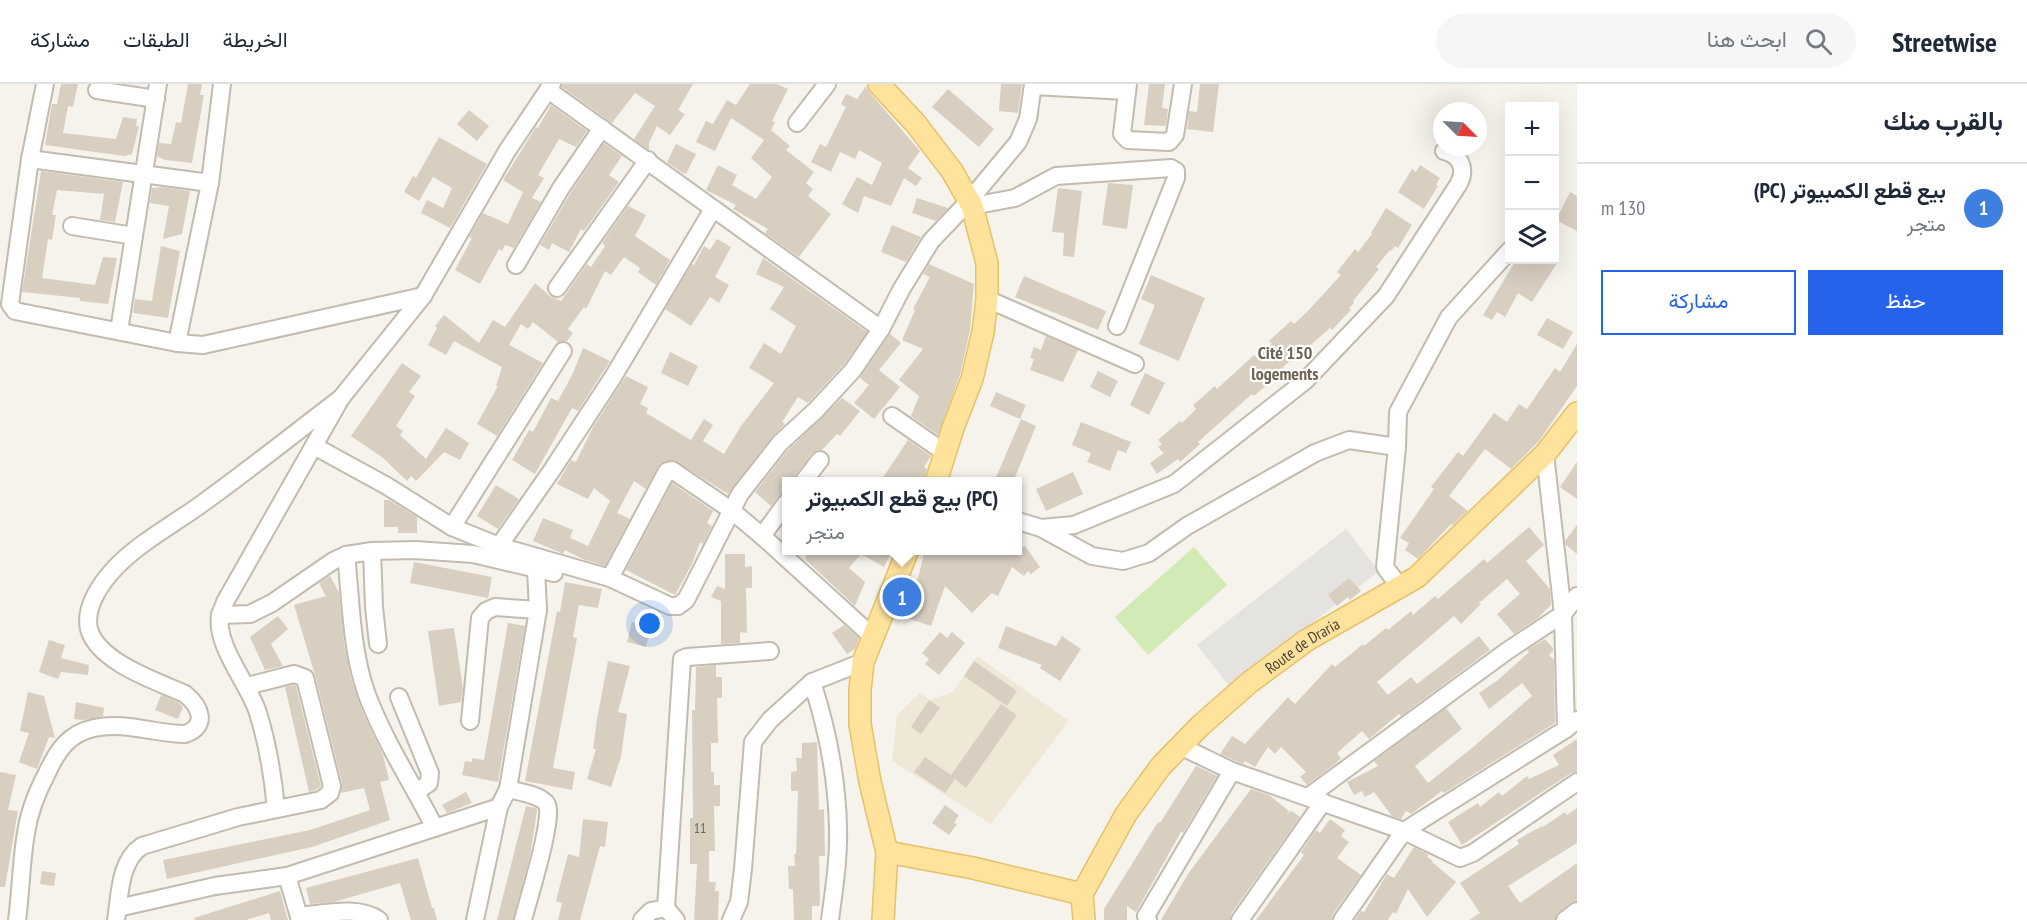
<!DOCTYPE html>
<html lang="ar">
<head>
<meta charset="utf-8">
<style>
	:root { --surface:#fff; --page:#f6f6f7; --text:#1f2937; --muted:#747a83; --line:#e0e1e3; --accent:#2563eb }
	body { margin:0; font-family:"PT Sans Narrow",Vazirmatn,sans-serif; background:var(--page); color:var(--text); direction:rtl }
	.controls { position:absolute; right:18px; top:18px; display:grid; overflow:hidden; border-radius:0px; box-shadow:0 6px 24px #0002 }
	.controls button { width:54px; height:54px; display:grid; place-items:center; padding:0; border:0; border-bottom:2px solid var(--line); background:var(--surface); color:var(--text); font:30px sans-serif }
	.compass { position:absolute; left:1433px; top:18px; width:54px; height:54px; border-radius:50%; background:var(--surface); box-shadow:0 6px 24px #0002; rotate:114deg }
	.you { position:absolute; left:650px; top:540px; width:21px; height:21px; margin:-15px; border:4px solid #fff; border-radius:50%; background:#1a73e8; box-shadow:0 0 0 9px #1a73e833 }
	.badge { display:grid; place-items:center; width:39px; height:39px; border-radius:50%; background:var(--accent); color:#fff; font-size:20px; font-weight:700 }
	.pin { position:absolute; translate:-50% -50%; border:3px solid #fff; box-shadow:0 2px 6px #0006 }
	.popup { position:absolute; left:782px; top:393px; width:240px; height:78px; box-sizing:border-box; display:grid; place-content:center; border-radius:0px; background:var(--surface); filter:drop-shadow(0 2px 4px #0005); font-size:20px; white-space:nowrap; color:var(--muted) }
	.popup b { font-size:22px; color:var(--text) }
	.popup::after { content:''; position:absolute; left:50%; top:100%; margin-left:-12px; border:12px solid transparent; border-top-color:var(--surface) }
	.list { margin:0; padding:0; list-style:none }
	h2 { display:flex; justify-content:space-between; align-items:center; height:78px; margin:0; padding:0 24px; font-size:26px }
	h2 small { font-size:20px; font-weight:400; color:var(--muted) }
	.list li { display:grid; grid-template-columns:39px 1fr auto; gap:18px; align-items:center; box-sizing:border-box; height:90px; padding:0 24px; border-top:2px solid var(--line) }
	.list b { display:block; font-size:22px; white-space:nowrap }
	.list p { margin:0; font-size:20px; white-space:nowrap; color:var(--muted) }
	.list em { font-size:20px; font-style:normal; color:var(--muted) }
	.actions { display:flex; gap:12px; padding:18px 24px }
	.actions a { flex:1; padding:14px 0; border:2px solid var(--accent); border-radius:0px; text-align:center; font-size:21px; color:var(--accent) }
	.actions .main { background:var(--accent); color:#fff }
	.icon { flex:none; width:33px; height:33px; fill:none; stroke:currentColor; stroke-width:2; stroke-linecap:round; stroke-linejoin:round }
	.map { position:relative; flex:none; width:1577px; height:836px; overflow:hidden; direction:ltr }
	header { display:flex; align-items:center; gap:36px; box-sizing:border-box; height:84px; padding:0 30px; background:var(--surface); border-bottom:2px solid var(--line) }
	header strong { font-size:28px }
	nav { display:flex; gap:33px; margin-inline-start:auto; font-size:21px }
	.search { width:420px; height:54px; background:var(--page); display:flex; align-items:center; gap:15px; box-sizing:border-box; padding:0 21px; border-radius:33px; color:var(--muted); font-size:22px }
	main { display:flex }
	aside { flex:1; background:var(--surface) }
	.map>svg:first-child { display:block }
	.education { fill:#efe8d6 }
	.green { fill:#d2eab5 }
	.parking { fill:#e5e3e0 }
	.building { fill:#d8cfc1 }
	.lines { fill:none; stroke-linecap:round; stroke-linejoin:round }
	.minor-casing { stroke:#c2bbae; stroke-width:20 }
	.major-casing { stroke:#e6c16a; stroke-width:24 }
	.minor { stroke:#fff; stroke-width:16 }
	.major { stroke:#ffe39c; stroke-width:21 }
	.labels { text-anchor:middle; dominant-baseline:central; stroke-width:4.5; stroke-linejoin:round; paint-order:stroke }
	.number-label { font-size:14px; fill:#6e675b }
	.street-label { font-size:16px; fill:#4b4439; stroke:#fff }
	.neighbourhood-label { font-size:18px; font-weight:bold; fill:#6e6250; stroke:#fff }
</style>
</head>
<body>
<header>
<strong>Streetwise</strong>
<div class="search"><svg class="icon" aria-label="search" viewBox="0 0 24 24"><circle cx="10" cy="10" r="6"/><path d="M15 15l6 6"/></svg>ابحث هنا</div>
<nav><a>الخريطة</a><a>الطبقات</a><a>مشاركة</a></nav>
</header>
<main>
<aside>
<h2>بالقرب منك<small></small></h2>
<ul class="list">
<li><span class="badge" style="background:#3f7fe0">1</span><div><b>بيع قطع الكمبيوتر (PC)</b><p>متجر</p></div><em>130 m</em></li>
</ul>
<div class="actions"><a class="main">حفظ</a><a>مشاركة</a></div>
</aside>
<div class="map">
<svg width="1577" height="836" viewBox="0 0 1577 836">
	<rect width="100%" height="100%" fill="#f6f3ec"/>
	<!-- education -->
	<path class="education" d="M977,572L1069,637L991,740L892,677L897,631L921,608L929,616L953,608Z"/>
	<!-- green -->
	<path class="green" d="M1194,463L1227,501L1148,571L1115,533Z"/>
	<!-- parking -->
	<path class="parking" d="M1346,445L1379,487L1230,603L1197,561Z"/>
	<!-- building -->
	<g class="building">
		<path d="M61,0H78L73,23L68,22L63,49L116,55L123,33L137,35L136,42H139L132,70L124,72L45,61L52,20H57Z"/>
		<path d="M188,0H202L200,11H204L192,79L165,76L157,72L159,59L171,60L176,38L181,39Z"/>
		<path d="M562,0H693L678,26L685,30L670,51L657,42L649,59V66L634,55L655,22L635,9L612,39L562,3Z"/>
		<path d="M750,0H777L788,5L772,37L775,38L771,46L790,62L786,66L814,88L806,99L813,105L808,112L831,130L799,173L765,149L768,145L733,125L736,121L706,106L718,81L737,91L732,101L756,115L772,93L751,74L764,56L731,34L715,67L696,58L706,37L713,40L727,16L736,21Z"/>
		<path d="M1001,0H1022L1018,29L999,27Z"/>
		<path d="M1149,0H1165L1162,24L1168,25L1166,42L1144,41Z"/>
		<path d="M1200,0H1219L1213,48L1187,45L1189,27L1197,28Z"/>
		<path d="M866,2L870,9L920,67L908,84L922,94L916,102L904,94L891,122L864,112L858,129L842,120L857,93L872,101L882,79L859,66L855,75L840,68L831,88L811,78L820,60L826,63L846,23L841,20L846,10L857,15Z"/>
		<path d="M948,5L994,45L979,63L932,23Z"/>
		<path d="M551,21L587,47L576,63L559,55L538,91L544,94L532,114L541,118L514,164L505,161L502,167L499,165L480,200L455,186L472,154L469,153L483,129L508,140L523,108L503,96L536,43L538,44Z"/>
		<path d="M469,26L489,42L477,57L457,40Z"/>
		<path d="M439,53L487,80L450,144L421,129L427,116L443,124L452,104L433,93L419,117L404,108L413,92L416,94Z"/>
		<path d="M604,59L622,72L609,91L619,98L584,147L581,145L569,168L552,159L549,166L540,161L570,110Z"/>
		<path d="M676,60L696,70L686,90L681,88L667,78Z"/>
		<path d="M1420,81L1440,94L1436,101L1438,102L1424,125L1398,108L1412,85L1416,88Z"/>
		<path d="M41,87L123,98L115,138L100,136L104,110L57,106L52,131H56L52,156L48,155L42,194L95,201L103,173L117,174L108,220L80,217V214L22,208Z"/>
		<path d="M1108,99L1133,101L1127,145L1102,141Z"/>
		<path d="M162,103L190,107L182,150L163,155L169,122L150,119L152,104Z"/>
		<path d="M1058,104L1082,107L1074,173L1063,172L1064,149L1052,148Z"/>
		<path d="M1570,108L1577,112V147L1556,136Z"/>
		<path d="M917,114L948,124L936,137L912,129Z"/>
		<path d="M628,122L646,131L635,152L670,176L656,201L638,188L640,184L624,173L611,191L605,187L586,225L584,223L568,245L573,249L567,257L558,258L533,238L528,245L521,240L509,261L543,279L497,352L477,340L498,302H496L502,283L454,257L446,271L428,261L437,244L435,242L444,231L479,259L493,236L505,243L535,199L551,213L561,217L587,180L591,183L605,162L602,159Z"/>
		<path d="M1386,124L1412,141L1398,164L1395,162L1391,167L1390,166L1376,183L1379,185L1353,217L1354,219L1349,224L1351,226L1332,246L1330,244L1291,278L1290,277L1273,292L1275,294L1254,312L1252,310L1235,325L1198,358L1200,360L1180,378L1178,375L1157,390L1150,379L1164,369L1158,363L1162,360L1158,356L1180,337L1182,339L1196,325L1193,321L1215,302L1217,305L1254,271L1257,274L1272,260L1269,257L1291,237L1294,240L1306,229L1341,191L1337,188L1355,165L1358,168L1372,150L1371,149Z"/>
		<path d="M892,141L921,153L906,178L881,168Z"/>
		<path d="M717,155L731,163L715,193L729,201L719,219L710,213L691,242L665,225L692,180L694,181L704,162L710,166Z"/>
		<path d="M161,162L180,167L168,234L133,229L135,215L152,217Z"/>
		<path d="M763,174L867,248L845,279L808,319L798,313L782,338L785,340L772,353L728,410L674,376L660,379L646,405L634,397L617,429L630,435L605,482L583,475L565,466L563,470L559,468L533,457L543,434L573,446L570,454L588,462L610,417L594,404L588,415L557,400L571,376L576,378L593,343L626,292L648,303L640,320L648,324L646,329L691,356L704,335L713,341L703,357L724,370L741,342L774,299L749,284L764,259L781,270L796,242L770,225L784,203L756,190Z"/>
		<path d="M1516,176H1559L1532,218L1518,209L1505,233L1497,228L1492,236L1483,231Z"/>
		<path d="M929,180L974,200L970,246L960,291L938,351L911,332L919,312L899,296L923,265L902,256L915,226L913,225L930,193L923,190Z"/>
		<path d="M1151,191L1205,214L1179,277L1139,260L1155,221L1141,215Z"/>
		<path d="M1024,192L1106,227L1098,246L1015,213Z"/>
		<path d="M1547,234L1573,248L1563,265L1537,251Z"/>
		<path d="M890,250L901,259L879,286L900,303L874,335L854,319L869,301L860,294Z"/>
		<path d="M1046,252L1078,266L1063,298L1030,286L1034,275L1030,274L1034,263L1041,266Z"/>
		<path d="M1577,260V302L1539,357L1511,385L1485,365L1449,412L1468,427L1453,441L1451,440L1418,475L1405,466L1409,459L1400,454L1434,405L1431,403L1458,368L1463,372L1494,329L1507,338L1519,320L1527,325L1555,284L1560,288Z"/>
		<path d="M583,264L610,277L578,327L572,324L535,390L512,376L529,346L533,348L551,314L558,317L573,289Z"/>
		<path d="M670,268L698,282L688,302L661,289Z"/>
		<path d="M402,279L421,292L409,308L415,312L396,342L403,347L400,351L426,375L446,344L469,359L460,376L444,368L416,397L411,392L407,397L383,374L351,352Z"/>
		<path d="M1098,287L1118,297L1110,313L1090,303Z"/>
		<path d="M1145,289L1165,299L1149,331L1130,321Z"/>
		<path d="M996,308L1026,321L1020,335L990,322Z"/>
		<path d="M842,314L860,327L840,352L837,350L822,366H817L812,370L795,392L793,398H786V407L778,412L771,422L755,408L788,366Z"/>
		<path d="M1021,335L1036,342L1013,398H994Z"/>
		<path d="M1081,338L1131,358L1126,369L1118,366L1110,387L1087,378L1091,369L1072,361Z"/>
		<path d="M908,356L931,372L924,383L927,385L924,398H880Z"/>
		<path d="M1577,378V415L1560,403Z"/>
		<path d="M1073,388L1083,410L1046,427L1036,405Z"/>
		<path d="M672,399L713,427L707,439L712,442L703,460L700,458L692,480L675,511L626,486Z"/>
		<path d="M496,401L519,415L498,445L477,432Z"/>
		<path d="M384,416H389L417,433V449H398V443H384Z"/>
		<path d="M1577,441V470L1566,461L1565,457Z"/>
		<path d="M1529,443L1544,461L1526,477L1550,505L1551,521L1538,534L1514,550L1497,530L1520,510L1507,495L1479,519L1481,520L1461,540L1454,532L1377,598L1388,611L1411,593L1417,600L1479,552L1490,566L1401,632L1399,630L1369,655L1362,647L1337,669L1341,674L1335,680L1307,701L1300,693L1306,688L1281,663L1275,670L1268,663L1255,683L1245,677L1243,680L1220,670L1232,652L1245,660L1288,613L1295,620L1332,580L1335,583L1363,560L1364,562L1386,544L1388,546L1411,527L1413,531L1435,512L1438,515L1484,475L1487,479Z"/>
		<path d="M1025,462L1040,483L1031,490L1028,487L1024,492L1012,483L998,512L992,509L972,529L945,502L931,542L904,533L918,494L925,466H1018Z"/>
		<path d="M809,466H892L884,483L861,470L849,484L865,498L855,522L805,475Z"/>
		<path d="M725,470H745V483L752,482V504H746L747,549L740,548V559L721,560V517L711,513L717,502L725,505Z"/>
		<path d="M414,478L492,493L488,514L410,499Z"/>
		<path d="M330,492L339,508L344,559L351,595L363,629L383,671L389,696L380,698L390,736L312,763L167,795L163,776L310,746L370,726L364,704L341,709L342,699L315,591L294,521L326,512L319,499Z"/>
		<path d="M1349,494L1361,507L1350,516L1348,513L1337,522L1328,511Z"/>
		<path d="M565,498L602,505L598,524L579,521L573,553L577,554L553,684L575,688L572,706L525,697L557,527L560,528Z"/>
		<path d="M278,532L288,545L271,560L283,582L265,586L250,553Z"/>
		<path d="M632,538L651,543L646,563L627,558Z"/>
		<path d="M508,539L525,542L498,698L462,691L465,677L472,678V674L484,676Z"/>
		<path d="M844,541L859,554L855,565L847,570L832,549Z"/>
		<path d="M1006,542L1056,562L1062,552L1081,565L1060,597L1040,584L1042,581L998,564Z"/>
		<path d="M454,544L463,605L461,618L439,622L428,547Z"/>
		<path d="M940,548L947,554L952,548L965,559L939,591L925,580L929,575L922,569Z"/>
		<path d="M1545,555L1553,564V567L1549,571L1554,576L1555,639L1444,709L1442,707L1411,730L1406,727L1401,735L1392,732L1374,708L1365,713L1362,707L1354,711L1347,698L1378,682L1374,677L1446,624L1462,645L1415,682L1428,699L1472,664L1532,612L1522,599L1489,625L1479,609L1498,596L1529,568L1527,566Z"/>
		<path d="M49,556L65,561L61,574L89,581L88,591L61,588L58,595L39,588Z"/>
		<path d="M608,577L630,582L618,628L627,630L621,673L611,703L587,695L596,665H593L597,635Z"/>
		<path d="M974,577L1017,607L1007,622L964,592Z"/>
		<path d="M716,581V593H722V614H717L718,659H711V688H714V701H720V722H714L715,767H709V798H716L715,807H719L718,836H694L697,780H690V734H693L692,626H695L696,583Z"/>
		<path d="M293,601L296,602L321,702L316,706L309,708L285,603Z"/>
		<path d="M28,608L44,612L55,654L49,653L37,685L19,678L29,649L20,647Z"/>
		<path d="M161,611L179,619L183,623L178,635L155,626Z"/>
		<path d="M929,616L940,624L921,650L911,643Z"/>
		<path d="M76,618L104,624L103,632L84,636L74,635Z"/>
		<path d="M1001,620L1017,631L966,704L955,695L945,709L914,688L925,673L951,691Z"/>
		<path d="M1577,655V688L1571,689L1462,761L1448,738L1478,719L1480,723L1499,708L1502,712L1527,692L1529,695L1559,681L1553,671Z"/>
		<path d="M817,658L819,726L824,725L825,772H819L820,822H812V836H794L793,805H789L788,782H795L794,770H796L798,707H791V688L797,687L796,674H802V659Z"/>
		<path d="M1196,682L1217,692L1183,749L1181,748L1136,828L1127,822V836H1104V825L1158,738L1160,739Z"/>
		<path d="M0,688L16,691L8,726L18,727L5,803H0Z"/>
		<path d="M1251,705L1269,711L1289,727L1287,729L1292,727L1300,733L1231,830L1230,836H1161L1188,790Z"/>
		<path d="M466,708L472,719L447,729L442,721Z"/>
		<path d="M945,721L959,731L954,739L957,740L949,751L932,739Z"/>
		<path d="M526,722L536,724L537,727L530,772L513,836H497Z"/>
		<path d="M1577,724V759L1508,802L1520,819L1577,779V817L1571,819L1559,828L1555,836H1469L1480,829L1460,799L1519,760L1517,756L1542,742L1543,743L1565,728L1567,731Z"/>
		<path d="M583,735L608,738L605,763L600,762L580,836H558L562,819L556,817L568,770L579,773Z"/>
		<path d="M1330,735L1345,746L1341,752L1349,758L1337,774L1361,791L1333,830L1332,836H1256L1304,771L1301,768L1316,746L1320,749Z"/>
		<path d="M1414,763L1429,771L1427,773L1433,777L1432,778L1456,798L1427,833L1408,805L1396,830L1393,828L1388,836H1355L1361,827L1364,828L1387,790L1394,794Z"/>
		<path d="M418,774L432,824H434L437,836H411L400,799L334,818L310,820L306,804Z"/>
		<path d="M42,787L56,789L54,802L40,800Z"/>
		<path d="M280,807L288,836H271L269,829L246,836H195L194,834Z"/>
	</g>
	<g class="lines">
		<defs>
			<g id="minor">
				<path d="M45,0L30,75L10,220L15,227L177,259L203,261L423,212"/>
				<path d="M1128,0L1122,50L1128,56L1169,58L1175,51L1183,0"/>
				<path d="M1033,2L1127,7"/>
				<path d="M97,6L156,15"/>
				<path d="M548,6L881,245"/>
				<path d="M797,39L827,0"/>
				<path d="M30,75L210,99"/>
				<path d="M972,122L1015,114L1056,92L1171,84L1176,87V94L1117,242"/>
				<path d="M72,142L134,152"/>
				<path d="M516,181L561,104L602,44"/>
				<path d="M557,204L648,76"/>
				<path d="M987,215L1135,280"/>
				<path d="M119,247L158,0"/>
				<path d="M177,259L210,99L222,0"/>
				<path d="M892,332L944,368"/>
				<path d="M314,362L387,402L452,443L563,267"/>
				<path d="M1545,370L1563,530L1566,645"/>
				<path d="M803,398L820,376"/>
				<path d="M1018,437L1041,444L1074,441L1174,400L1305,297L1386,212L1458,101C1467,86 1461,71 1444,67"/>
				<path d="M452,443L499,462L610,494L670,522H678L686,516L740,410L780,359L816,326L853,286L881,245L901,206L931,157L969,117L1018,58L1028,35L1033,0"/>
				<path d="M1041,444L1092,472L1123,477L1149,469L1187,442L1315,369L1349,356L1397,363"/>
				<path d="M762,452L786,419"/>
				<path d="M499,462L552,386L613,293L713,125"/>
				<path d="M372,467L374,523L378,560"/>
				<path d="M346,471C351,516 351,565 366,608C383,655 412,699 435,744"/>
				<path d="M610,494L667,387L672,386L731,426L762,452L873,553"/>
				<path d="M1399,502L1385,483L1397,363L1398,328L1449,233L1510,166"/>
				<path d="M220,531L250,530L272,519L333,477L346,471L372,467L415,466L473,470L554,489"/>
				<path d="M812,598C827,644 837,694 838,744C839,775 834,805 830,836"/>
				<path d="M399,613L430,689L429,699L416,708"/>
				<path d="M470,637L480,534L486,527L495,523L538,526"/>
				<path d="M1180,662L1232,687L1404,747L1460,774L1473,769L1577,698"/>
				<path d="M508,705C519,708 538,710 546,719C556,729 527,819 523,836"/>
				<path d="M1308,713L1507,567L1563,530L1577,512"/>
				<path d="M276,725C273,692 268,661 258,629C249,600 215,562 220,531C221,527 224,522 225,518L341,314L423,212L507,67L552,0"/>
				<path d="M287,792L300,836"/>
				<path d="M118,824L215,802L287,792L499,723"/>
				<path d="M299,832C323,830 359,821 379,836"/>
				<path d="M17,836C21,807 21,778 26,749C29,728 37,708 47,689C57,667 69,649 94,644C125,637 155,650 185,650C209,642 200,622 185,610C156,597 98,578 89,545C84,523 101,499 115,484C140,458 174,440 203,419C250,385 295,349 341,314"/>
				<path d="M116,836C120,812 119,777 142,762L238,733L321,716L330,709L332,702L305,594L294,590L247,602"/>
				<path d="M475,836L499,723L508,705L538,526L536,485"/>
				<path d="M642,836L651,827L666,824"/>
				<path d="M676,836L666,824L682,575L687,573L770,567"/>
				<path d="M731,836L739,818L743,785L753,658L770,636L812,598L863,578"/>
				<path d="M1148,836L1146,832L1232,687"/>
				<path d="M1240,836L1323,718"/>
				<path d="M1342,836L1404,747L1566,645L1577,636"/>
				<path d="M1565,836L1577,827"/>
			</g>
			<g id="major">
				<path d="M879,0L916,40L952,87L972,122L987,179V215L983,248L972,295L953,344L936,398"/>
				<path d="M887,768L973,784L1082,810"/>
				<path d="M883,836L887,768L870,698L860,640V606L863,578L908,466"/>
				<path id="s1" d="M1084,836L1082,810L1126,730L1161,682L1200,642L1250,598L1307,556L1417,493L1545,370L1577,329"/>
			</g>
		</defs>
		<!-- minor casing -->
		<use href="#minor" class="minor-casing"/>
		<!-- major casing -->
		<use href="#major" class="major-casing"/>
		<!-- minor -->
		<use href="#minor" class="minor"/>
		<!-- major -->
		<use href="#major" class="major"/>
	</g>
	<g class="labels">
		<!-- number labels -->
		<g class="number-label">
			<text x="700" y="744">11</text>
		</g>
		<!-- street labels -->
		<g class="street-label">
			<text stroke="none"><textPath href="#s1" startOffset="363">Route de Draria</textPath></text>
		</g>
		<!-- neighbourhood labels -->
		<g class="neighbourhood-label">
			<text x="1285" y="268">Cité 150<tspan x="1285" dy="21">logements</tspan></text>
		</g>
	</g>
</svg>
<div class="controls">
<button>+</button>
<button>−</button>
<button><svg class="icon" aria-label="layers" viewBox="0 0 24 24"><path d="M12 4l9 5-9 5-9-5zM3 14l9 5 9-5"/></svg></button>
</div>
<svg class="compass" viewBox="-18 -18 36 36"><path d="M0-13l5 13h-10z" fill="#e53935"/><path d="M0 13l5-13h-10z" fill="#747a83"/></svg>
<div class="you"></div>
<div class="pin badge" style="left:902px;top:513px;background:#3f7fe0">1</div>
<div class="popup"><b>بيع قطع الكمبيوتر (PC)</b>متجر</div>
</div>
</main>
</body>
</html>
